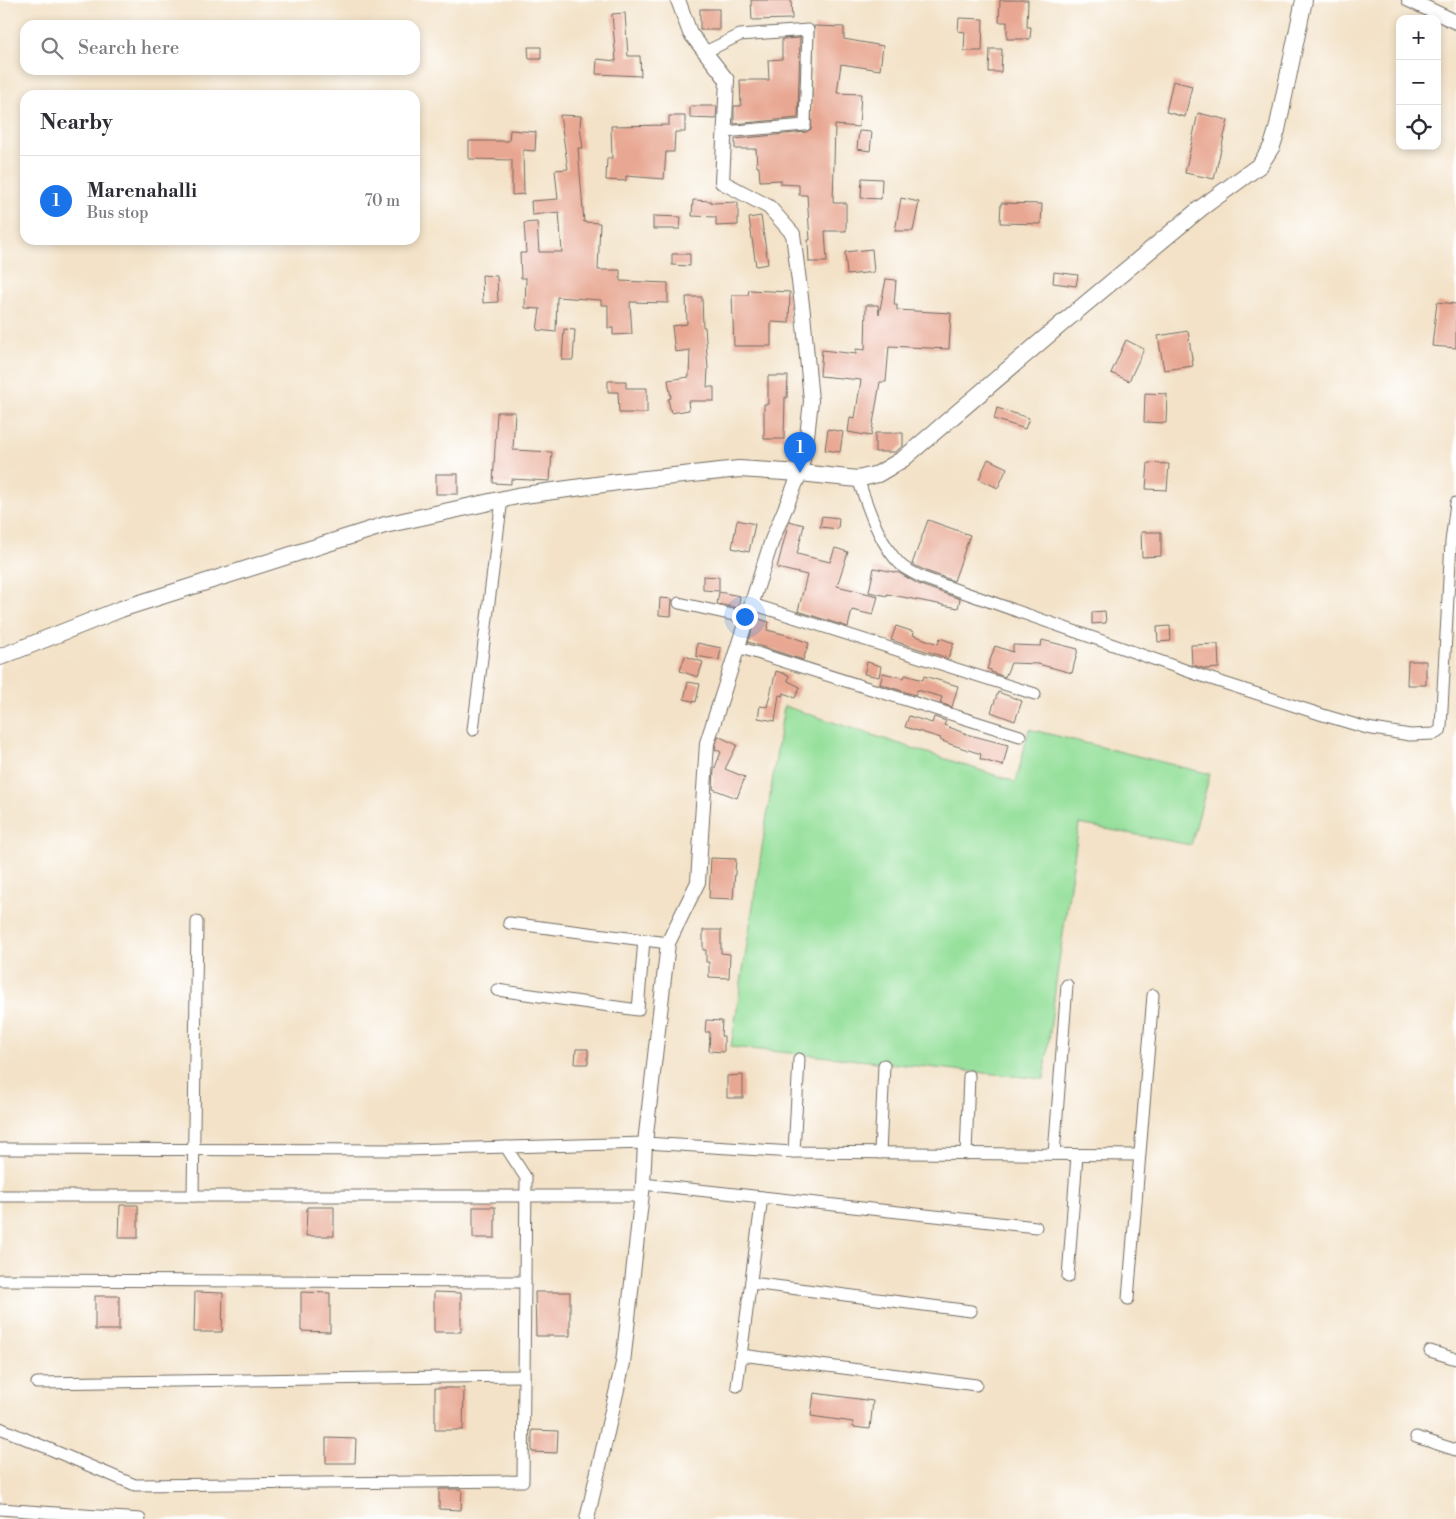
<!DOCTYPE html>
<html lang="en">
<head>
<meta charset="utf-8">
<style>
	:root { --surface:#fff; --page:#f2f2f3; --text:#2b2b33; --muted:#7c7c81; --line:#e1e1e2; --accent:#1a73e8 }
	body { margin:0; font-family:"Libre Bodoni",serif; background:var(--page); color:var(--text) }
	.controls { position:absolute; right:15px; top:15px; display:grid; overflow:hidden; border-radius:10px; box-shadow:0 2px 8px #0003 }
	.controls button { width:45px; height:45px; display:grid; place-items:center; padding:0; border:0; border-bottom:1px solid var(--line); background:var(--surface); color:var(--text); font:25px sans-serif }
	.you { position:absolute; left:744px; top:616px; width:18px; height:18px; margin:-12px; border:4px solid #fff; border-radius:50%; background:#1a73e8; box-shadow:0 0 0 8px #1a73e833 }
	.badge { display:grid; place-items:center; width:32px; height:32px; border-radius:50%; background:var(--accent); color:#fff; font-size:16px; font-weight:700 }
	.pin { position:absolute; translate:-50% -41px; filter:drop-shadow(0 1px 2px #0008) }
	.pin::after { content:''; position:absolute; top:26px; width:18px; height:15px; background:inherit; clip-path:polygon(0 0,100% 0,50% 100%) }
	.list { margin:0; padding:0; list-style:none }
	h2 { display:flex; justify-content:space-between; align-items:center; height:65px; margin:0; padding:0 20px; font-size:21px }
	h2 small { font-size:16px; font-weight:400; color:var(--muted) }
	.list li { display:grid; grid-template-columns:32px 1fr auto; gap:15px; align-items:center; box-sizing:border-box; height:90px; padding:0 20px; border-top:1px solid var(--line) }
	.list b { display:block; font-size:19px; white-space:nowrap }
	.list p { margin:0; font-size:16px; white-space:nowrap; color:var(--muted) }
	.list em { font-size:16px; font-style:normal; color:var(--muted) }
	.icon { flex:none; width:28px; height:28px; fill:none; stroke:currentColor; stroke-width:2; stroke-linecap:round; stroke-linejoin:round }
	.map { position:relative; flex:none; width:1456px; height:1519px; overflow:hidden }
	.search { position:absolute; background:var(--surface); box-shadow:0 2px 8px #0003; left:20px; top:20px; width:400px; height:55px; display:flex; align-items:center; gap:12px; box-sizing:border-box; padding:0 18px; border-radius:15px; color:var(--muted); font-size:19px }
	.panel { position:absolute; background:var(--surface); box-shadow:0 2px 8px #0003; left:20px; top:90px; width:400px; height:155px; border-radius:15px }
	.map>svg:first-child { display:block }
	.green { fill:#96e09b; stroke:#608663 }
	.building { fill:#e8a792 }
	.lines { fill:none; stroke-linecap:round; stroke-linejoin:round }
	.minor-casing { stroke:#716b62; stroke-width:13 }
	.tertiary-casing { stroke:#716b62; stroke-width:16 }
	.secondary-casing { stroke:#716b62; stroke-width:18 }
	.minor { stroke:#fff; stroke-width:11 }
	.tertiary { stroke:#fff; stroke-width:14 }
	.secondary { stroke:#fff; stroke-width:16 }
</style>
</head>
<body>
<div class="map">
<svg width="1456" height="1519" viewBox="0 0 1456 1519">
	<rect width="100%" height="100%" fill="#fff"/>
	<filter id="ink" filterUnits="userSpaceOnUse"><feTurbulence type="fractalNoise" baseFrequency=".02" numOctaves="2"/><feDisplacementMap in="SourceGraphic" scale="10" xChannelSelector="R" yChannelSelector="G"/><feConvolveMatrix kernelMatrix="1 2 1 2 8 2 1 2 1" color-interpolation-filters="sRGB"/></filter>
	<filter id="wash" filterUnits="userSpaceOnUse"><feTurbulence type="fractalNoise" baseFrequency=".0096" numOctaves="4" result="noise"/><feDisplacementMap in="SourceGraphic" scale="20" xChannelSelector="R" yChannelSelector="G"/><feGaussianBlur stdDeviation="1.12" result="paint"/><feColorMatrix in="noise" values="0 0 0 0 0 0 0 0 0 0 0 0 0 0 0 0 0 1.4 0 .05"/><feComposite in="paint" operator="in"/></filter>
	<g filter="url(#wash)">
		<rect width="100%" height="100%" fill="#f3e2c7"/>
		<!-- green -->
		<path class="green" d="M784,706L1016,782L1029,729L1210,774L1191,845L1079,824L1057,975L1044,1079L731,1047Z"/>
		<g id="blocks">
			<!-- building -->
			<g class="building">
				<path d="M751,0H791L792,19L752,20Z"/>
				<path d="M1000,0H1028L1027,27H1031L1030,39H1007V22H999Z"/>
				<rect x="700" y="9" width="19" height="21"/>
				<path d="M625,13L628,56H640L641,76L596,74L597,59L616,61L612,14Z"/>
				<path d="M959,18L983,19L982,51H964L965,32L958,31Z"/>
				<path d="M814,26L844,27V39L883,46L880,70L841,64L837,93L861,94L859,127L835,125L833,203H846V231H825L827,262H809L808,240H810L807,195H799V185L781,184V180L760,181L759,167H757L756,149H735V139L806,132L811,129Z"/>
				<path d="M800,38L798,118L734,124V106H741L740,80H769L768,60L782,59V39Z"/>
				<path d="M528,47H541V59H529Z"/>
				<path d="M990,49H1002L1001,72H989Z"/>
				<path d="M1173,81L1192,86L1185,117L1166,112Z"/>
				<path d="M690,106H717L716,119L690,118Z"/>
				<path d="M1198,113L1228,120L1214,179L1185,173Z"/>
				<path d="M560,115L581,116L580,127L583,148H578L584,222L600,223L598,270H620V281L668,283V303L630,302L632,334L613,335V328H608V305H601V300L557,297L556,332L537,330L540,309L525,308L526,278H521L520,253H526L524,223L537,222L539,252H562L559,212L532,215L531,201L558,199L555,170L568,169Z"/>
				<path d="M669,116H685V132H675L674,152H666L664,179L626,176V181L606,180L607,158H612L611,126L669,125Z"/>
				<path d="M510,130L536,132L535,151L523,150L524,194L512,195V160L469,159V141H509Z"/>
				<path d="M859,131L872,132L870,151L857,149Z"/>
				<path d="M862,178L882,179L881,199L861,198Z"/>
				<path d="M901,198L919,202L913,231H895Z"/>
				<path d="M693,200L711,201V203L738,202V225L716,226V217L692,216Z"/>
				<path d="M1001,203L1042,204L1041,224L1000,223Z"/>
				<path d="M653,216L681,217L680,229H653Z"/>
				<path d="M761,216L768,264L756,266L749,218Z"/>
				<path d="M872,249L874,272L847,275L845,252Z"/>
				<path d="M672,254H690V266L672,265Z"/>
				<path d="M1054,272L1078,275L1076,286L1053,283Z"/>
				<path d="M482,275L497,276L498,302L483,303Z"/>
				<path d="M886,279L896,280L894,305H897V310L951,313L949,349L889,346L886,382H880L871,436L848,432L850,417L855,418L861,380L820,376L822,350L856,354V349L865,350L866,305H878L879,314Z"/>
				<path d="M749,290L790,292L789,323L771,322V346H734L732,295H748Z"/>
				<path d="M686,297H702L703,327H705L708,369L707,387H714V401H688L689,410L671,413L668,399L671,398L668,380L689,377L690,350L675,352L672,326L687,324Z"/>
				<path d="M1437,302L1456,304V348L1432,346Z"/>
				<path d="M564,329L575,330L573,360H562Z"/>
				<path d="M1188,331L1193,366L1164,370L1158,336Z"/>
				<path d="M1126,340L1144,349L1129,381L1111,373Z"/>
				<path d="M768,376H788L787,398L785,397L784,439H764V404H768Z"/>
				<path d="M608,381H626V388H647V413H619L618,392H608Z"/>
				<path d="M1145,393L1167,394L1166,423L1144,422Z"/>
				<path d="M997,408L1029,418L1025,429L994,419Z"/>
				<path d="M497,412H515L513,450L552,452L550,481L511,479V484L493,483Z"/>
				<path d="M828,429L843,432L840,452L825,450Z"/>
				<path d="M875,433H903V446L895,452H875Z"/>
				<path d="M988,459L1007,468L998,488L979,479Z"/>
				<path d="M1148,463L1169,464L1167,490L1146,489Z"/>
				<rect x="436" y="474" width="22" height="20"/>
				<path d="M822,516L839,518L838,529L820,527Z"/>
				<path d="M737,520L755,524L749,552L732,548Z"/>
				<path d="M928,520L970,535L954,581L926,571L912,564Z"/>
				<path d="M789,521L804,525L797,554L830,562L835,548L848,552L837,586L878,596L873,615L852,610L848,627L798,611L807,575L777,568Z"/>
				<path d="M1141,532H1161V556L1142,557Z"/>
				<path d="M874,568L899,573L920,585L960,599L958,608L887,594V596L869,592Z"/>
				<path d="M703,576L719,577V591L703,590Z"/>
				<path d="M719,592L740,596L738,608L717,604Z"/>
				<path d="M660,598L672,599L671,616L659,615Z"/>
				<path d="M1105,611L1106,623L1092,624V612Z"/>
				<path d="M756,618L769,622L767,630L787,635L809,643L803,660L748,642Z"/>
				<path d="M896,626L914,632L913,635L938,644L940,638L954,643L948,658L891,640Z"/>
				<path d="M1170,626L1171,641L1158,642L1157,627Z"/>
				<path d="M1042,640L1078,649L1072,673L1038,664L1011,663L1005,677L991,672V670L987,669L995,646L1013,652V645L1041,646Z"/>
				<path d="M697,643L721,648L719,660L696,656Z"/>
				<path d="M1218,644L1219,668L1206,669L1192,665L1191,645Z"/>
				<path d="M685,656L703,662L698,677L680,671Z"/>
				<path d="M1408,661H1426V685H1407Z"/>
				<path d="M867,662L881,666L879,677L864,674Z"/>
				<path d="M776,671L789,675L788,681L800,687L795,698L784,693L783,696L779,695L775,721L758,718L760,706L767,707Z"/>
				<path d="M883,673L904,678L905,675L923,680L924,676L958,686L952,707L940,703L942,697L917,690L915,695L880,684Z"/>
				<path d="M688,682L700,684L696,702L684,699Z"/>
				<path d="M998,692L1022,701L1015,721L991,712Z"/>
				<path d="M909,716L932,723L934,717L946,721L944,725L966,734L1008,745L1003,766L980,759L981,754L950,744L940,740L941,738L905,727Z"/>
				<path d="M718,736L737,745L725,769L745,777L737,798L713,789L714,770L721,752L715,749Z"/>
				<path d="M711,858L736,859L733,899L709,898Z"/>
				<path d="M703,930H721V953L730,954L729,978L709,977V962H706V950H703Z"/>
				<path d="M706,1020L722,1021L721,1036H724V1052L709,1051L710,1032H705Z"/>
				<path d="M576,1049H588V1064H575Z"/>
				<path d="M743,1075V1098H727V1076Z"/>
				<path d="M120,1205H138V1238H119Z"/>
				<path d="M307,1207H334V1236H306Z"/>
				<rect x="473" y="1207" width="22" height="31"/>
				<path d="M195,1292L223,1293L222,1332H194Z"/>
				<path d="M301,1292L330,1293V1332L301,1331Z"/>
				<path d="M434,1292L461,1293V1332H434Z"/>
				<path d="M535,1292H570V1336H536Z"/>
				<rect x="95" y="1296" width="24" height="34"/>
				<path d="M435,1388H464L463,1430H435Z"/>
				<path d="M814,1393L873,1401L870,1429L853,1427V1422L811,1416Z"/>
				<path d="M532,1430L558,1431L557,1453L532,1452Z"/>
				<path d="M326,1438L356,1439L355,1463H326Z"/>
				<path d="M439,1489H462L461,1510L439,1509Z"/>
			</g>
		</g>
	</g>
	<g filter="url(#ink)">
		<use href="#blocks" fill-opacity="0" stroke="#716b62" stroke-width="1"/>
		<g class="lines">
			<defs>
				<g id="minor">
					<path d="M705,52L740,35L808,30L805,125L724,132"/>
					<path d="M858,479C868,508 880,546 902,566C908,571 916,574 923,578L1199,675L1323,715L1367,728L1410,735L1434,734L1440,731L1441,727L1451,542L1456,503"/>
					<path d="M679,603L747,618"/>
					<path d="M752,604L1035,694"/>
					<path d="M738,647L1020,736"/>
					<path d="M473,730L502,499"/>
					<path d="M509,923L668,943"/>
					<path d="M497,990L638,1010L644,940"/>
					<path d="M0,1149L408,1150L645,1143L794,1152L1139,1155"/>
					<path d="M794,1152L799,1059"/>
					<path d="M880,1153L884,1065"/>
					<path d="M966,1154L969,1076"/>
					<path d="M1054,1154L1067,985"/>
					<path d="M643,1184L1036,1227"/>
					<path d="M0,1196H642"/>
					<path d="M193,1196L197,922"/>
					<path d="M1068,1277L1077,1155"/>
					<path d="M0,1280L525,1282"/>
					<path d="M751,1283L971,1311"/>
					<path d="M1128,1299L1153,995"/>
					<path d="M1430,1351L1456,1359"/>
					<path d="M741,1355L976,1385"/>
					<path d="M37,1383L524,1376"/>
					<path d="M737,1386L762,1197"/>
					<path d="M0,1428L135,1485L523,1481L526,1178L506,1147"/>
					<path d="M1416,1437L1456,1450"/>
					<path d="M0,1509L140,1519"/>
				</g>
				<g id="tertiary">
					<path d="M1409,0L1456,22"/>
					<path d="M587,1519L623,1363L643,1184L645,1143L668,943L698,882L707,743L772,540L800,473L806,445L811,401L803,313L793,234L769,207L722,182L727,80L690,33L678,0"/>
				</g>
				<path id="secondary" d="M0,657L121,609L385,525L517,496L618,482L739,469L800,473L858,479L878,474L903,459L1066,320L1201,208L1260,165L1272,146L1277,130L1304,0"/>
			</defs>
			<!-- minor casing -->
			<use href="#minor" class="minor-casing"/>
			<!-- tertiary casing -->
			<use href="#tertiary" class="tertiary-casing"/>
			<!-- secondary casing -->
			<use href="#secondary" class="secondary-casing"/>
			<!-- minor -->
			<use href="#minor" class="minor"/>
			<!-- tertiary -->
			<use href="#tertiary" class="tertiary"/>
			<!-- secondary -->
			<use href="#secondary" class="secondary"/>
		</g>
	</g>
</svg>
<div class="controls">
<button>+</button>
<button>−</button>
<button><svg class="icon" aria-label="locate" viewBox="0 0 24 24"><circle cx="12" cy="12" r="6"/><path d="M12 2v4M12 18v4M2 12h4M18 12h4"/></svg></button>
</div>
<div class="you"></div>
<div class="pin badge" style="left:800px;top:473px">1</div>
<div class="search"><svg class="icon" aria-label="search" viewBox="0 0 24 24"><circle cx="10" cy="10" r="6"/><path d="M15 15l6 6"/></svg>Search here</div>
<section class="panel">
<h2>Nearby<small></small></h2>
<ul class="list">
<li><span class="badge">1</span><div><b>Marenahalli</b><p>Bus stop</p></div><em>70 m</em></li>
</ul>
</section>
</div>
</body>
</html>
